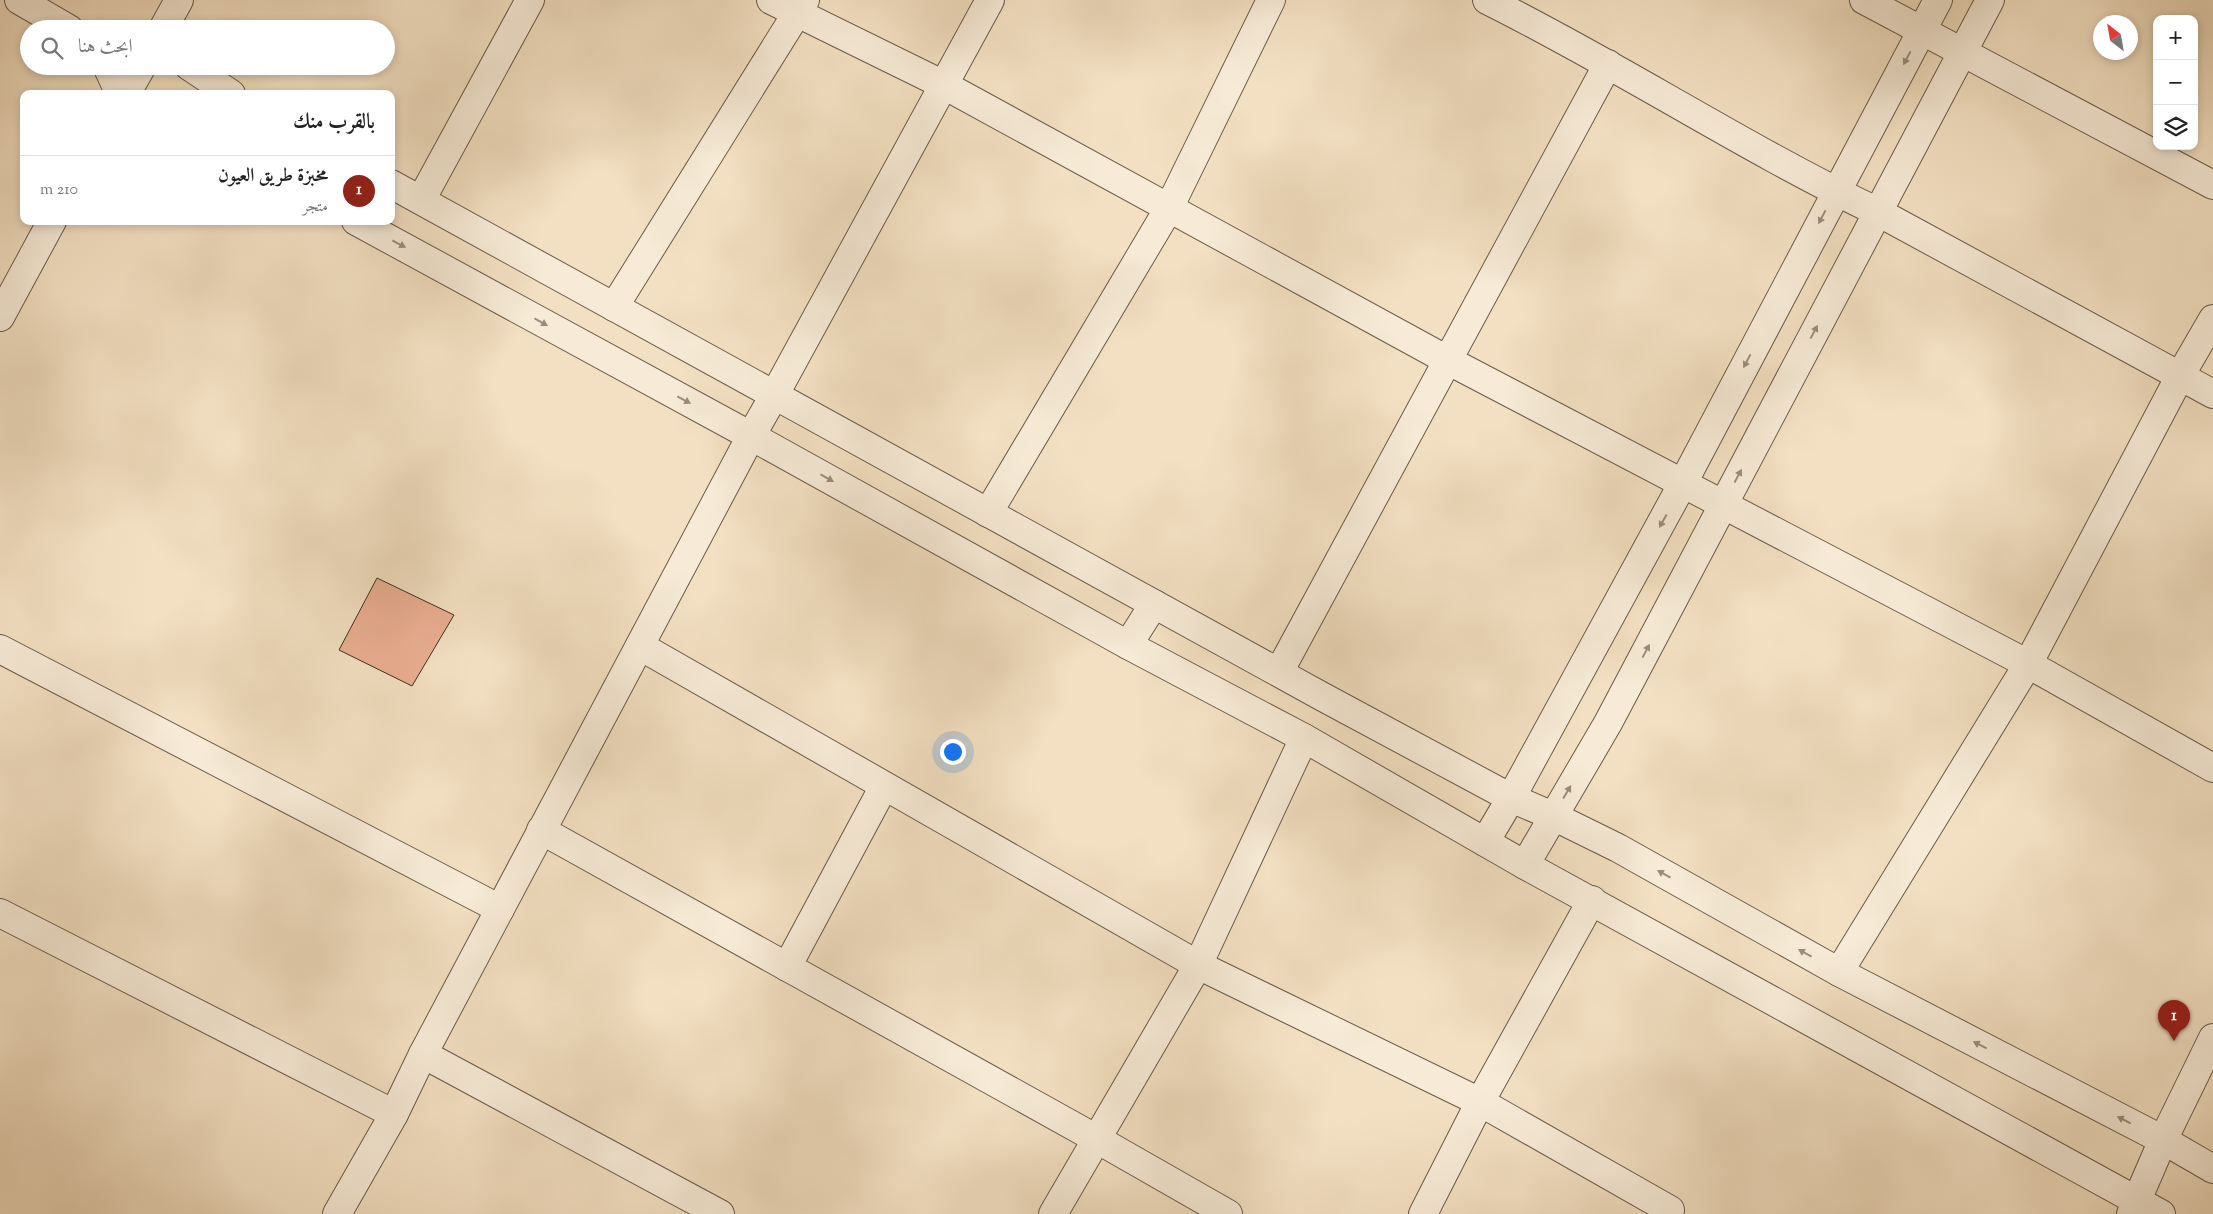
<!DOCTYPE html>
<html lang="ar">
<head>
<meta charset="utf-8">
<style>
	:root { --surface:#fff; --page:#f2f2f2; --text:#222; --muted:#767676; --line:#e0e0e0; --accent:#8f2418 }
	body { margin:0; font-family:"Sorts Mill Goudy",Amiri,serif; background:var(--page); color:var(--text); direction:rtl }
	.controls { position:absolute; right:15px; top:15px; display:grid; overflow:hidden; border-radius:10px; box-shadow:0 2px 8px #0003 }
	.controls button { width:45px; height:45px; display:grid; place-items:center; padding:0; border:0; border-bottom:1px solid var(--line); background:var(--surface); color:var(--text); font:25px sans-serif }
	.compass { position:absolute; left:2093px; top:15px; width:45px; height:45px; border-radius:50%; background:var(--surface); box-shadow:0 2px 8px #0003; rotate:329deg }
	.you { position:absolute; left:952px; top:751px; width:18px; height:18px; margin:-12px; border:4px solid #fff; border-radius:50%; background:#1a73e8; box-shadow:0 0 0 8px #1a73e833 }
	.badge { display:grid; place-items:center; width:32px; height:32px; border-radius:50%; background:var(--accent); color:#fff; font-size:16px; font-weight:700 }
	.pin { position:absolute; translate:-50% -41px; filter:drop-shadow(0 1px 2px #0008) }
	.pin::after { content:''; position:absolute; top:26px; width:18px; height:15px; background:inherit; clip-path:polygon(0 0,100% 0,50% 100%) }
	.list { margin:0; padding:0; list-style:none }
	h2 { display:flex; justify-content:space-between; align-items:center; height:65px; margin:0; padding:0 20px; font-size:21px }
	h2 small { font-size:16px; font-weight:400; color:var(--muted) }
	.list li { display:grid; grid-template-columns:32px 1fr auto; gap:15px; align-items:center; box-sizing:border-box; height:70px; padding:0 20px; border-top:1px solid var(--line) }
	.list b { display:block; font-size:19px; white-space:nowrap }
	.list p { margin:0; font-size:16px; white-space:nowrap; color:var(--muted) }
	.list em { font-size:16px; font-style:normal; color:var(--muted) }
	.icon { flex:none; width:28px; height:28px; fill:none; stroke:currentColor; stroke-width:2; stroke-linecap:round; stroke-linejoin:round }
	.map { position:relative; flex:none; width:2213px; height:1214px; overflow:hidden; direction:ltr }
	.search { position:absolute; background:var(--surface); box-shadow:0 2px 8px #0003; left:20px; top:20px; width:375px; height:55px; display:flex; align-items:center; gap:12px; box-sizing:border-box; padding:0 18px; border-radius:28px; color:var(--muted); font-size:19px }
	.panel { position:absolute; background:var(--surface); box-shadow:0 2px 8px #0003; left:20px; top:90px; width:375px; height:135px; border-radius:10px; direction:rtl }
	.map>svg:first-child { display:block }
	.building { fill:#ebaf92; stroke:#3c2f22 }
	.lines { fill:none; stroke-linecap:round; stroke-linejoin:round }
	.minor-casing { stroke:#6a5b4a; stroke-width:30 }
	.minor { stroke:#f7ebd7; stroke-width:28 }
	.oneway { fill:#9a8d7c }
</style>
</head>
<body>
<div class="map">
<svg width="2213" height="1214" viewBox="0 0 2213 1214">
	<rect width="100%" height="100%" fill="#f3e0c2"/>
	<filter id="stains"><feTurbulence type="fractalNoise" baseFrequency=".004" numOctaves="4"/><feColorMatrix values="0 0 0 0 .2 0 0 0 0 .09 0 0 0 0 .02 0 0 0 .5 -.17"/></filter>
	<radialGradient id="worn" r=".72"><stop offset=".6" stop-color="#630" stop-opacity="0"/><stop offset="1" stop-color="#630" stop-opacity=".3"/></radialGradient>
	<!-- building -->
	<path class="building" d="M377,578L454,615L412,686L339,650Z"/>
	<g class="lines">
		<defs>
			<g id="minor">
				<path d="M19,0L69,29"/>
				<path d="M771,0L944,85L1449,361L2028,664L2213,768"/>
				<path d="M1487,0C1620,66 1744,148 1878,212L2213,394"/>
				<path d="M1864,0L2213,185"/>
				<path d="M163,29L179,0"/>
				<path d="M107,66L120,94"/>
				<path d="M189,66L231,94"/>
				<path d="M126,94L142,66"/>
				<path d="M391,184L1323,697L1511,798L1553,816L1618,848L1839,972L2163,1140L2213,1169"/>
				<path d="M421,200L530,0"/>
				<path d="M356,221L751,436L1128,645L1304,738L1525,865L2161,1214"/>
				<path d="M614,307L805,0"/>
				<path d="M0,317L52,221"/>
				<path d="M988,513L1169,208L1271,0"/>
				<path d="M1128,645L1154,604"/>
				<path d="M640,646L1198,965L1480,1102L1670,1210"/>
				<path d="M0,649L500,909"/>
				<path d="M1279,672L1608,64"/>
				<path d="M541,830L1095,1138L1228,1214"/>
				<path d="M1485,842L1511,798L1683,483L1938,0"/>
				<path d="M1525,865L1608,723L1990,0"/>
				<path d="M0,913L394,1114"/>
				<path d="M787,967L884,786"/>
				<path d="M1839,972L2028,664L2180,376L2213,319"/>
				<path d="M423,1054L720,1214"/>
				<path d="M337,1214L394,1114L423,1054L751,436L775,394L990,0"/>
				<path d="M1053,1214L1198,965L1304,738"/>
				<path d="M1423,1214L1480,1102L1592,900"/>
				<path d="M2131,1214L2163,1140L2213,1038"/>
			</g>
		</defs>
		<!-- minor casing -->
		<use href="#minor" class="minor-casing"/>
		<!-- minor -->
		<use href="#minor" class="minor"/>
	</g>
	<!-- one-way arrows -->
	<defs><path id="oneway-solid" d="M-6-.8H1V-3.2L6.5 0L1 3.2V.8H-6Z" transform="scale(1.25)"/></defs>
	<g class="oneway">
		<use href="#oneway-solid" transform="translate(1907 58) rotate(118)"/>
		<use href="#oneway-solid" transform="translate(1822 217) rotate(118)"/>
		<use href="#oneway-solid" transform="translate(399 244) rotate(28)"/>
		<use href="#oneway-solid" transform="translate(541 322) rotate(29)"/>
		<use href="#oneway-solid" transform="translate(1814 332) rotate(-62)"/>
		<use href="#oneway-solid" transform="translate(1747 361) rotate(118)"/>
		<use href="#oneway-solid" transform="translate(684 400) rotate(28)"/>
		<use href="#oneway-solid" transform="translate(1738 476) rotate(-62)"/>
		<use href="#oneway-solid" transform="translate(827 478) rotate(29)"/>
		<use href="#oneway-solid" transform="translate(1663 521) rotate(119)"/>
		<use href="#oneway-solid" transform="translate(1646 651) rotate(-62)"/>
		<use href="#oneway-solid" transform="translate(1567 792) rotate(-59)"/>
		<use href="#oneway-solid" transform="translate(1664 874) rotate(-151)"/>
		<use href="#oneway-solid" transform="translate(1805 953) rotate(-151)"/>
		<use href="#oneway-solid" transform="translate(1980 1045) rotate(-153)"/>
		<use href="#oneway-solid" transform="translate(2124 1120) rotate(-153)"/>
	</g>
	<rect width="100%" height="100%" filter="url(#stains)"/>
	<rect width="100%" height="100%" fill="url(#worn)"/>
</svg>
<div class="controls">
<button>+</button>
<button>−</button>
<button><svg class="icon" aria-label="layers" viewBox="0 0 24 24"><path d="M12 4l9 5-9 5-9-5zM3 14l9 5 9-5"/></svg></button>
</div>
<svg class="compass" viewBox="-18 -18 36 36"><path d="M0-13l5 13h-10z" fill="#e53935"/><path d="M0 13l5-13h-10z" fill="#767676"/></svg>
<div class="you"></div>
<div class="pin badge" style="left:2174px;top:1041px">1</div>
<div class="search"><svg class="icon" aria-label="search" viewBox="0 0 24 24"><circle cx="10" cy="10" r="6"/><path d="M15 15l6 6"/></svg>ابحث هنا</div>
<section class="panel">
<h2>بالقرب منك<small></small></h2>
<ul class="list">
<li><span class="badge">1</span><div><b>مخبزة طريق العيون</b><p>متجر</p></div><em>210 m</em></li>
</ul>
</section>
</div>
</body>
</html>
